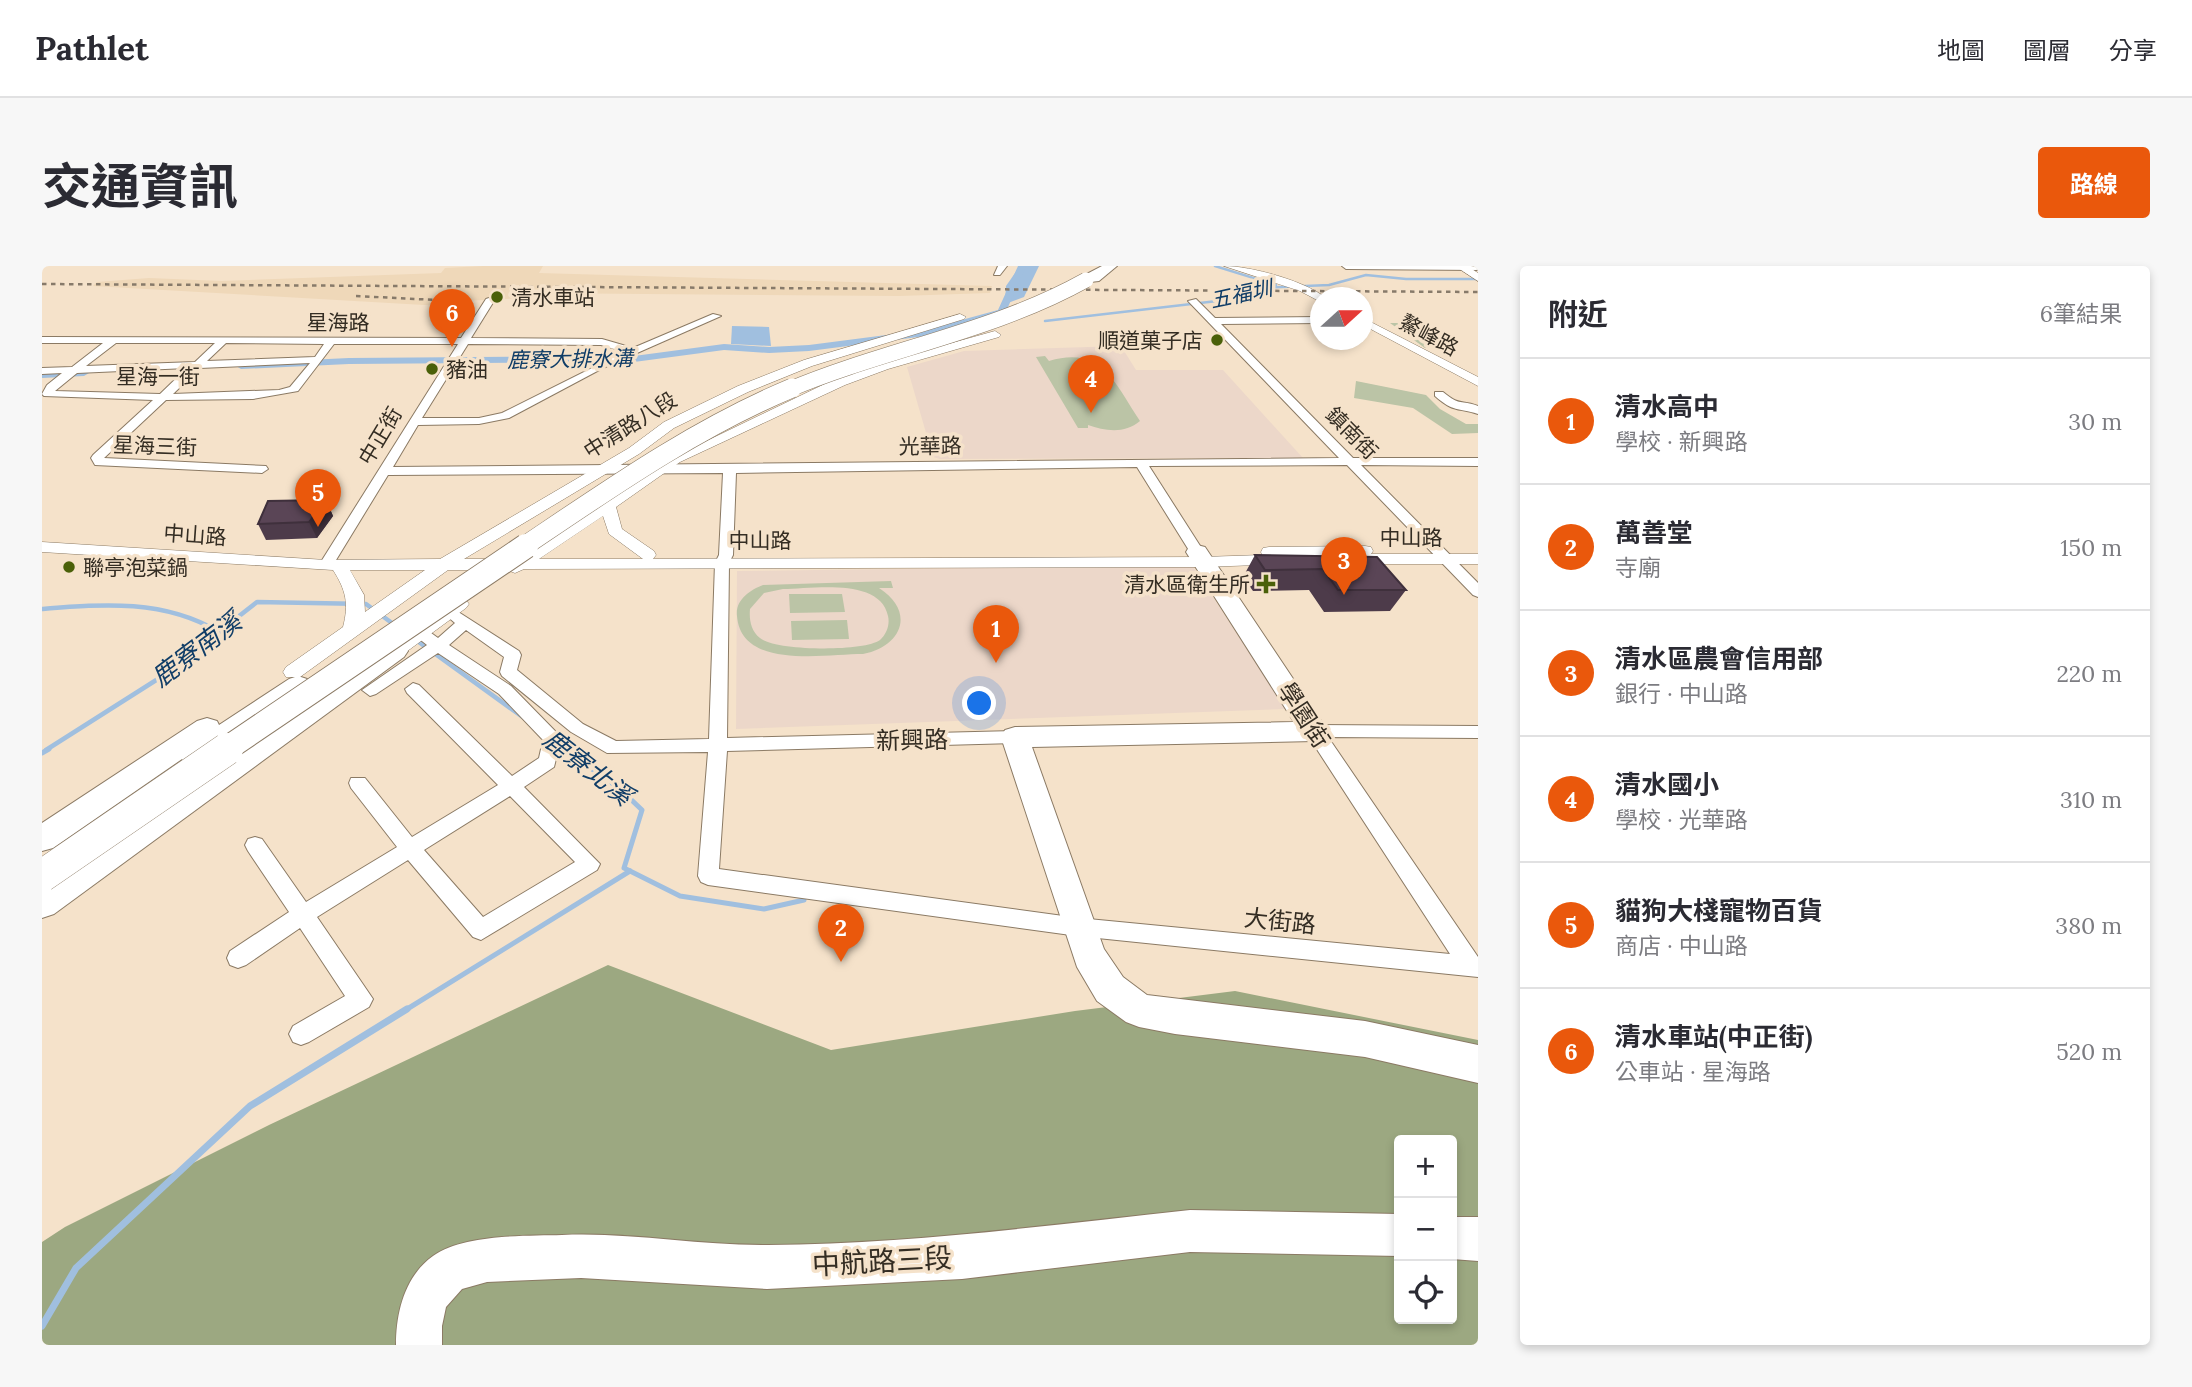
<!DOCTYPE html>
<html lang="zh-TW">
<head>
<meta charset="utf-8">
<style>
	:root { --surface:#fff; --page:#f7f7f7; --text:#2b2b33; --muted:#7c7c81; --line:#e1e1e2; --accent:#ea580c }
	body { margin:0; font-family:Lora,"Noto Sans TC",serif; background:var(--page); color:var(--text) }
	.controls { position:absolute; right:21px; bottom:21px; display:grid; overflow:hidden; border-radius:7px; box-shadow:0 4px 10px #0003 }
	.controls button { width:63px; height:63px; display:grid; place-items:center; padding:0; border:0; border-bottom:2px solid var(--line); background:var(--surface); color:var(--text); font:35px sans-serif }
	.compass { position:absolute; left:1268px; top:21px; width:63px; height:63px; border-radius:50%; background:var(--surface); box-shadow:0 4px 10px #0003; rotate:69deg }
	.you { position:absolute; left:938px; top:438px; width:24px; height:24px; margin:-18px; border:5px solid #fff; border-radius:50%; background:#1a73e8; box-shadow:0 0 0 10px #1a73e833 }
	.badge { display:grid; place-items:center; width:46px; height:46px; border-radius:50%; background:var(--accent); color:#fff; font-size:23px; font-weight:700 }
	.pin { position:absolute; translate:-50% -58px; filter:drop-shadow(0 2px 4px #0008) }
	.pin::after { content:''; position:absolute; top:37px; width:24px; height:21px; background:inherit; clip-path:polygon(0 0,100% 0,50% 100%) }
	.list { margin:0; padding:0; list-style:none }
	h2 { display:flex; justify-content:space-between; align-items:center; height:91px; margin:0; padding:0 28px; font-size:30px }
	h2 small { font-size:23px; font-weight:400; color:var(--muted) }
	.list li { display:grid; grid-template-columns:46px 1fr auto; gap:21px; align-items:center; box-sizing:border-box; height:126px; padding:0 28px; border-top:2px solid var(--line) }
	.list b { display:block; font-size:26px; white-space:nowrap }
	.list p { margin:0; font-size:23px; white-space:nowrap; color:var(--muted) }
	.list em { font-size:23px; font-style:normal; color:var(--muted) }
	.icon { flex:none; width:38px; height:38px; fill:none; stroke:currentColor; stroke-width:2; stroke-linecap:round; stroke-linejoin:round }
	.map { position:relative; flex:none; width:1436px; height:1079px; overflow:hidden; border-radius:7px }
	header { display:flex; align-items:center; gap:42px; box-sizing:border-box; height:98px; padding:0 35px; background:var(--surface); border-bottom:2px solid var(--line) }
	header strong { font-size:33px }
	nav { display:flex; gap:38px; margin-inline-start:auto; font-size:24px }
	.intro { display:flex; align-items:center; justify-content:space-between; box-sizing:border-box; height:168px; padding:0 42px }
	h1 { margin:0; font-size:49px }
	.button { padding:18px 32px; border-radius:7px; background:var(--accent); color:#fff; font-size:24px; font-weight:700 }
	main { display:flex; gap:42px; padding:0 42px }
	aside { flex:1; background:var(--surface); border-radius:7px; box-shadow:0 4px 10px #0003 }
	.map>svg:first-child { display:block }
	.built { fill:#efd8b9 }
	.education { fill:#ecd7c9 }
	.green { fill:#bbc4a6; fill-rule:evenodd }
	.forest { fill:#9ca881; fill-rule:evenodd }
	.water { fill:#a0bfdf }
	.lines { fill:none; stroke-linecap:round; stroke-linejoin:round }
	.stream-far3 { stroke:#a0bfdf; stroke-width:2.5 }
	.stream-far2 { stroke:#a0bfdf; stroke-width:4.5 }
	.stream-far1 { stroke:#a0bfdf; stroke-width:5 }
	.stream { stroke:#a0bfdf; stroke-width:7 }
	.canal { fill:#a0bfdf; fill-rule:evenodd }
	.minor-casing { stroke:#8b7a64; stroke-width:2 }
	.tertiary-casing { stroke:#8b7a64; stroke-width:1 }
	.primary-casing { stroke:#8b7a64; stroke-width:2 }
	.minor { fill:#fff; fill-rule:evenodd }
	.tertiary { fill:#fff; fill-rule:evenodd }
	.primary { fill:#fff; fill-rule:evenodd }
	.rail { stroke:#877a6a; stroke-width:2.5; stroke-dasharray:4.5 4.5; stroke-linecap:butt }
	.primary-bridge-far3-casing { stroke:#8b7a64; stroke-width:16; stroke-linecap:butt }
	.primary-bridge-far2-casing { stroke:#8b7a64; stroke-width:20; stroke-linecap:butt }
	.primary-bridge-far1-casing { stroke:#8b7a64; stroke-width:26; stroke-linecap:butt }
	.primary-bridge-casing { stroke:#8b7a64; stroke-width:33; stroke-linecap:butt }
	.primary-bridge-far3 { stroke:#fff; stroke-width:15 }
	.primary-bridge-far2 { stroke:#fff; stroke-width:19 }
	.primary-bridge-far1 { stroke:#fff; stroke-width:24 }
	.primary-bridge { stroke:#fff; stroke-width:32 }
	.wall { fill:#4d3b4a }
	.shaded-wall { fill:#3f303c }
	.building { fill:#5a4556; stroke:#3f303c; stroke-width:2 }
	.poi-dot { fill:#4a6009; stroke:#f5e2ca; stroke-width:2.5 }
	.labels { text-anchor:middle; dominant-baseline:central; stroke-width:7; stroke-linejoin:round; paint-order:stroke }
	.far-water-label { font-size:21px; font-style:italic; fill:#103d67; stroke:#f5e2ca }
	.far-poi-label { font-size:21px; fill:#342d23; stroke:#f5e2ca; text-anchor:start }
	.far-street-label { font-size:21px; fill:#342d23; stroke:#f5e2ca }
	.street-label { font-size:24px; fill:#342d23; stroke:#f5e2ca }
	.water-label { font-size:26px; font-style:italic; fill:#103d67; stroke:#f5e2ca }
	.near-street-label { font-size:28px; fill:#342d23; stroke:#f5e2ca }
</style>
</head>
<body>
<header>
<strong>Pathlet</strong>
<nav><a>地圖</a><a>圖層</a><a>分享</a></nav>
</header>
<div class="intro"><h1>交通資訊</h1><a class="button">路線</a></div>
<main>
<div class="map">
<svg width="1436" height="1079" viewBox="0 0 1436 1079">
	<rect width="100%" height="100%" fill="#f5e2ca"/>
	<!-- built -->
	<path class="built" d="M441,0H501L497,7L950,20L948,27L857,30L485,27L483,32L420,35L417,41L51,20L55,16L107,12L180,15L399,7L403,2Z"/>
	<!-- education -->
	<g class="education">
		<path d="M1079,80L1094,104H1181L1261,192L898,193L891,191L865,101L922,85Z"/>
		<path d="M1150,299L1244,443L694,463L695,305Z"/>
	</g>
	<!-- green -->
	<g class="green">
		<path d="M1348,57H1378L1415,82H1383Z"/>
		<path d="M1003,90L1007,95C1060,79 1073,118 1098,155C1083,168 1063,165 1046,159V162H1036L994,91Z"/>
		<path d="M1314,115L1384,129L1398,143L1424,158H1436V167L1410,168L1371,142L1312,132Z"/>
		<path d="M849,315L851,322H837C874,346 860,380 821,388C783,388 699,404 695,350C693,334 708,324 721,319ZM741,323C770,323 838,311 846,350C848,358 845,368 838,374C822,386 733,385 718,372C709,365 707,354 708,343L722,327Z"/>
		<path d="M747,328H800L803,346L748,347Z"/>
		<path d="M805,354L807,373L750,374L749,355Z"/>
	</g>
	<!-- forest -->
	<path class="forest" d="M566,699L789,784L1033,745L1193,725L1436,774V1079H0V976L23,961L227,859ZM1357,874H1410V1053H1357Z"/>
	<!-- water -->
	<g class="water">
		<path d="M978,0H997L982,31L963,38L964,20Z"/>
		<path d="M690,60L727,61L729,80L689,78Z"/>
	</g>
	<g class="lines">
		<!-- stream-far3 -->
		<g class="stream-far3">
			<path d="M1173,0L1234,19"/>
			<path d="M1003,55L1201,32L1223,27L1217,22L1287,19L1324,9L1364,13H1436"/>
		</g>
		<!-- stream-far2 -->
		<g class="stream-far2">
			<path d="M0,343C62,338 122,333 177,366"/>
			<path d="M374,374L482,452"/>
			<path d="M512,475L525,484"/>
			<path d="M4,484L119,411L215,336L324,338L354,360"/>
		</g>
		<!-- stream-far1 -->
		<g class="stream-far1">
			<path d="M522,483L578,523L600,544L582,602L638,630L722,643L762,634"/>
			<path d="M0,487L7,483"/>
			<path d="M362,745L588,605"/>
		</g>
		<!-- stream -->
		<path class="stream" d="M0,1060L34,1002L208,840L365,743"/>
		<!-- canal -->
		<g class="canal">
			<path d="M976,0H984L963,48L884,70L767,85L727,87L682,84L592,96L307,98L199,103L194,100L199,97L307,92L592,90L682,78L727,81L767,79L883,64L956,44Z"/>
			<path d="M45,105L47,107L42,110L0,112V106Z"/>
		</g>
		<defs>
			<g id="minor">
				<path d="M956,0H965L958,9H952Z"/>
				<path d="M1300,0H1436V4L1304,3Z"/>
				<path d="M447,32L452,35L429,72L560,73L591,82L671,48L679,50L561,102L467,152L437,158L376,159L351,201L1297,192L1146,35L1154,33L1173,52L1279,51V57L1179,58L1311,192H1436V200L1319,199L1436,317V331L1431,329L1305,199L1107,200L1162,286L1155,290L1148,286L1095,201L694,207L691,289L687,297L685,472L973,465L979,466L982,471L979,476L973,477L685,485L677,603L1036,652L1408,688L1263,465L1266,460L1272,459L1436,460V472L1286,471L1436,691V711L1036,670L666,619L659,616L656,610L666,486L565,487L529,466L460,410L458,406L462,391L424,364L407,379L469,420L516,468L519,473L512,501L482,521L558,598L555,604L439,674L431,671L366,594L275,651L331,733L327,741L267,776L259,779L251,776L247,768L251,760L303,730L258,662L204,699L196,702L188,699L185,692L188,685L247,646L206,585L203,579L206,573L213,571L220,573L264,636L355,581L309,522L307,517L309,512H323L370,571L456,519L365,427L363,423L371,417L377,419L470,510L497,492L501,474L457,428L396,387L334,428L328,430L320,424L385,379L371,368L373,364H385L396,372L413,357L399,345L407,340L477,385L479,389L475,404L541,458L574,475L667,473L673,297L677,289L681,207L346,209L291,299L284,303L277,299L416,78H292L256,125L211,133L124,134L62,192L224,200L226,203L220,207L53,199L49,192L51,189L111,134L2,130L0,128L5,119L20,107L0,108V102L30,101L61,77H0V71L419,72L444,33ZM74,77H173L153,96L44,100ZM184,77L282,78L273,91L165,95ZM426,78L559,79L582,86L460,147L437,152H380ZM268,97L248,121L237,124L131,128L158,102ZM145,102L118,128L13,125L35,107ZM468,530L533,596L441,651L382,584Z"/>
				<path d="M1393,126H1401C1419,141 1418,133 1436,140V148C1415,141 1412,147 1393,130Z"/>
			</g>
			<g id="tertiary">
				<path d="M1182,0C1209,0 1263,15 1284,32L1275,34L1258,25Z"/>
				<path d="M1413,0H1425L1436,7V15Z"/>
				<path d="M918,48L924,51L922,53L770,100L706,126L632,162L597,188L422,293H475L630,189L648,183L793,113L838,97L953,65L959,69L957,71L846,103L803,119L638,196L574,241L580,263L612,285L614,289L611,293L1161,291L1220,289L1219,286L1221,282L1227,281L1323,280L1329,281L1331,285L1329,288H1436V298H1308L1302,297L1300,293L1301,290L1249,291L1248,297L1242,298L1161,301L482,303L473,307L465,304H406L258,411H244L241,406L244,401L301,361C307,338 304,324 291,304L0,286V276L284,294L398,293L587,182L622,156L696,120L762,94ZM561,250L567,268L601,293H497ZM308,304H383L323,346L322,329Z"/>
				<path d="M1321,52L1436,111V120L1321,59Z"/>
				<path d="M418,332L424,334L427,338L424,342L360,389H346L343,385L346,381L412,334Z"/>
			</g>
			<g id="primary">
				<path d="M1060,0H1075L1057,15L1039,17V11Z"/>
				<path d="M1155,279L1163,281L1286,465L1282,472L1272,475L990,481L1062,683L1081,711L1105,729L1323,755L1436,779V817L1323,791L1133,768L1097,761L1084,756L1055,735L1035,701L959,471L963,464L973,461L1252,456L1144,286L1147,281Z"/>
				<path d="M353,377L362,379L366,385L362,391L12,648L0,652V620L344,379Z"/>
				<path d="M256,410L265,413L269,419L265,425L162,497L152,500L142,497L140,493L11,582L0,585V557L155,455L165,452L175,455L177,459L247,413Z"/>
				<path d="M1148,944L1357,948V990L1148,986L920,1013L725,1023L539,1012L445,1016L420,1023L404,1041L400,1060V1079H354C354,1046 363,1010 391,990C421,968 485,970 520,969C589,966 658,980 726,979C868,978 1008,959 1148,944Z"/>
				<path d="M1410,951H1436V995L1410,993Z"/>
			</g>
		</defs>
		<!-- minor casing -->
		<use href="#minor" class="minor-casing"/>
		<!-- tertiary casing -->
		<use href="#tertiary" class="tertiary-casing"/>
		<!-- primary casing -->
		<use href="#primary" class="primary-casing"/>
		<!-- minor -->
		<use href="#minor" class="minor"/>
		<!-- tertiary -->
		<use href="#tertiary" class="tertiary"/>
		<!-- primary -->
		<use href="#primary" class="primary"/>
		<!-- rail -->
		<g class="rail">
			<path d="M0,18L1436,26"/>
			<path d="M314,30L394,34"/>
		</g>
		<defs>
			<path id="primary-bridge-far3" d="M746,124C843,83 951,66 1044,14"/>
			<path id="primary-bridge-far2" d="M481,281C567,223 654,162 750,122"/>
			<path id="primary-bridge-far1" d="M183,484L484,280"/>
			<path id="primary-bridge" d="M0,610L185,483"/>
		</defs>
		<!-- primary-bridge-far3 casing -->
		<use href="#primary-bridge-far3" class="primary-bridge-far3-casing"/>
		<!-- primary-bridge-far2 casing -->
		<use href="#primary-bridge-far2" class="primary-bridge-far2-casing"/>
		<!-- primary-bridge-far1 casing -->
		<use href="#primary-bridge-far1" class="primary-bridge-far1-casing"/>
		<!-- primary-bridge casing -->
		<use href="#primary-bridge" class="primary-bridge-casing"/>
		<!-- primary-bridge-far3 -->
		<use href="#primary-bridge-far3" class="primary-bridge-far3"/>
		<!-- primary-bridge-far2 -->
		<use href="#primary-bridge-far2" class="primary-bridge-far2"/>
		<!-- primary-bridge-far1 -->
		<use href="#primary-bridge-far1" class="primary-bridge-far1"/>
		<!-- primary-bridge -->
		<use href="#primary-bridge" class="primary-bridge"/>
	</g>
	<!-- wall -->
	<g class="wall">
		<path d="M284,234L291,250L275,272L224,274L216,258Z"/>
		<path d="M1213,289L1335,291L1364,324L1348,345L1282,346L1267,324L1211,325L1201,311Z"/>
	</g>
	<!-- shaded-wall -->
	<path class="shaded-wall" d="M284,234L291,250L275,272L267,256Z"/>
	<!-- building -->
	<g class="building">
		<path d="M284,234L267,256L216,258L226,235Z"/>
		<path d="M1213,289L1335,291L1364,324H1296L1281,303L1223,304Z"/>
	</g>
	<!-- markers -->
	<g class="poi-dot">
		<circle cx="455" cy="31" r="7"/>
		<circle cx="1175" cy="74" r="7"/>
		<circle cx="390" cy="103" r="7"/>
		<circle cx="27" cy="301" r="7"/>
		<path d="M1220.5 307.5h7v7h7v7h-7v7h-7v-7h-7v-7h7z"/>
	</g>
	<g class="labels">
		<!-- far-water labels -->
		<g class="far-water-label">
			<text transform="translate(1199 28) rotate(-12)">五福圳</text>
			<text transform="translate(528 93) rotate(-1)">鹿寮大排水溝</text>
		</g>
		<!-- far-poi labels -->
		<g class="far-poi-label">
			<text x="469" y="31">清水車站</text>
			<text x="1161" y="74" text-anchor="end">順道菓子店</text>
			<text x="404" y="103">豬油</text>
			<text x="41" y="301">聯亭泡菜鍋</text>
			<text x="1208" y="318" text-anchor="end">清水區衛生所</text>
		</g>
		<!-- far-street labels -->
		<g class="far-street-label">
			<text x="296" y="56">星海路</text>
			<text transform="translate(1387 69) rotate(28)">鰲峰路</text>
			<text x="116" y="110">星海一街</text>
			<text transform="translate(588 159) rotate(-32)">中清路八段</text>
			<text transform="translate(1310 167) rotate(45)">鎮南街</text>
			<text transform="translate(338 170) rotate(-59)">中正街</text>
			<text transform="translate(113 180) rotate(2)">星海三街</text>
			<text transform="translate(888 180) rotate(-1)">光華路</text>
			<text transform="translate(153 269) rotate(4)">中山路</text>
			<text x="1369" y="271">中山路</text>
			<text x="718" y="274">中山路</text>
		</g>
		<!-- street labels -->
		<g class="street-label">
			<text transform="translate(1262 449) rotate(57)">學園街</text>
			<text transform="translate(870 474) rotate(-1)">新興路</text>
			<text transform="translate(1238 655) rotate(6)">大街路</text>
		</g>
		<!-- water labels -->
		<g class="water-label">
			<text transform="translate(154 383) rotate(-37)">鹿寮南溪</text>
			<text transform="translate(546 501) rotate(38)">鹿寮北溪</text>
		</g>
		<!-- near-street labels -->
		<g class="near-street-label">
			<text transform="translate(840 995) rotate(-3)">中航路三段</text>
		</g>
	</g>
</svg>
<div class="controls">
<button>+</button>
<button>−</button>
<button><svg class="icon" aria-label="locate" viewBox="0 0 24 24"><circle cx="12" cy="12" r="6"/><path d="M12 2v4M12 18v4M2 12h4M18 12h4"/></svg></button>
</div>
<svg class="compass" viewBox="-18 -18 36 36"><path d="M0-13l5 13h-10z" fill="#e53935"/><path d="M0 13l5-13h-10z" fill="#7c7c81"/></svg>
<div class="you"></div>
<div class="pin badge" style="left:954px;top:397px">1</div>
<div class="pin badge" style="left:799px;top:696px">2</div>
<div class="pin badge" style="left:1302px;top:329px">3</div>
<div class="pin badge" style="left:1049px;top:147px">4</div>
<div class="pin badge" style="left:276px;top:261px">5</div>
<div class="pin badge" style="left:410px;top:81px">6</div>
</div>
<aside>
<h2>附近<small>6筆結果</small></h2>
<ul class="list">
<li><span class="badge">1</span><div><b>清水高中</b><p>學校 · 新興路</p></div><em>30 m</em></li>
<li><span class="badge">2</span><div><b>萬善堂</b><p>寺廟</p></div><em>150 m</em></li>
<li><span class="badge">3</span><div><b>清水區農會信用部</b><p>銀行 · 中山路</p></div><em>220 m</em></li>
<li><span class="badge">4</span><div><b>清水國小</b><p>學校 · 光華路</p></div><em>310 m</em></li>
<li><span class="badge">5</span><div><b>貓狗大棧寵物百貨</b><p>商店 · 中山路</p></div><em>380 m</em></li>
<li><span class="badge">6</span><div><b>清水車站(中正街)</b><p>公車站 · 星海路</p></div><em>520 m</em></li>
</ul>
</aside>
</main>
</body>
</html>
